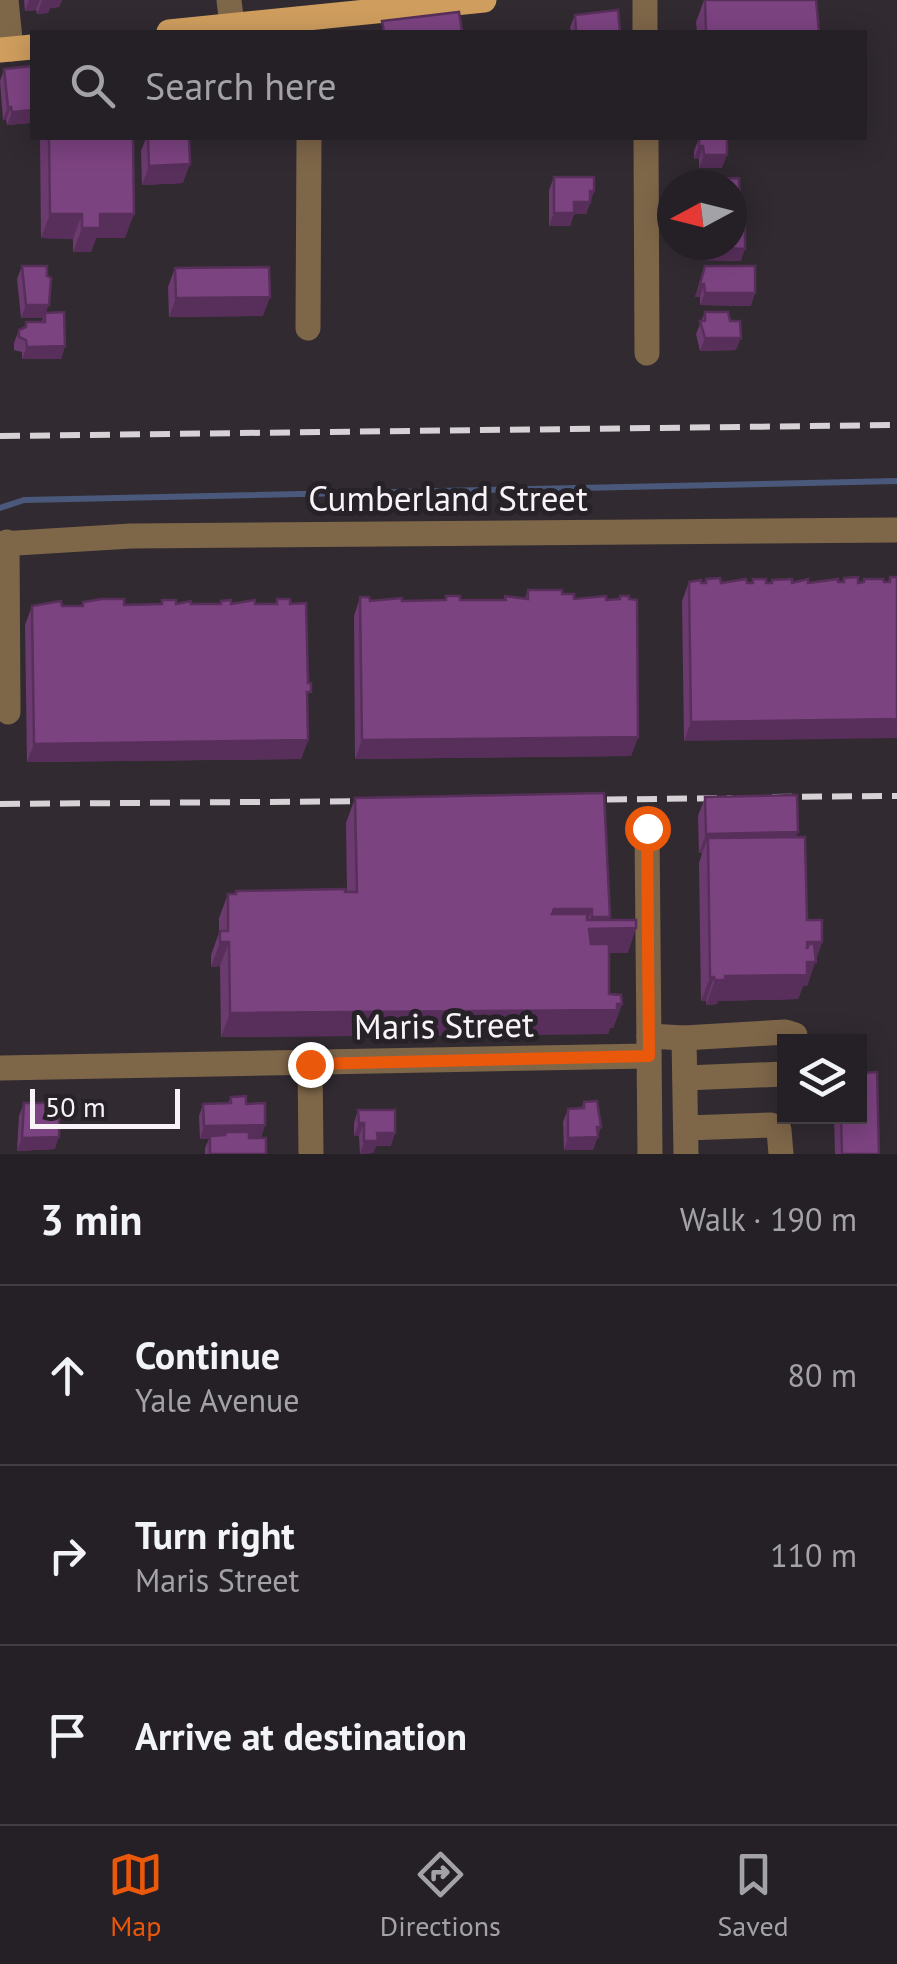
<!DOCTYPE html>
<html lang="en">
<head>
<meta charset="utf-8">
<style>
	:root { --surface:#252025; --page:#312d32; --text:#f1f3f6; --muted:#a3a3a7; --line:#423e42; --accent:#ea580c }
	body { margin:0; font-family:"PT Sans",sans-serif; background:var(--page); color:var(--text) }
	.controls { position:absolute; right:30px; bottom:30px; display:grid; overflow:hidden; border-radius:0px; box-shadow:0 5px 25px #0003 }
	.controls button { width:90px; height:90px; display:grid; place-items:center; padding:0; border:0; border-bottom:2px solid var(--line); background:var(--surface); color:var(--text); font:50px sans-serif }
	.compass { position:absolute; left:657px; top:170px; width:90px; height:90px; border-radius:50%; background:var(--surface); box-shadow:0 5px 25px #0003; rotate:263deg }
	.scale { position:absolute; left:30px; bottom:25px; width:150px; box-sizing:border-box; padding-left:10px; border:5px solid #f7f3f7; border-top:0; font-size:28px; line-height:35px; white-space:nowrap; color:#f7f3f7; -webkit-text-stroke:8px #272227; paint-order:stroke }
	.stop { position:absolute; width:30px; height:30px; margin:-22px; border:8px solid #ea580c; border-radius:50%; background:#fff }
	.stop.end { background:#ea580c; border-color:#fff; box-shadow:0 2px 10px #0008 }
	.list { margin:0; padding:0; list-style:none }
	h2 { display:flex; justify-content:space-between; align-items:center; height:130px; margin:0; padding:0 40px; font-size:42px }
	h2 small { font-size:32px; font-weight:400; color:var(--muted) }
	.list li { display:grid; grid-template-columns:65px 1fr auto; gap:30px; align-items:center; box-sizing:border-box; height:180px; padding:0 40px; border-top:2px solid var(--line) }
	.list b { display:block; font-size:38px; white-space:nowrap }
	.list p { margin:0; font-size:32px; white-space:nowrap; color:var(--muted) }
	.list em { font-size:32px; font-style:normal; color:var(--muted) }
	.icon { flex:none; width:55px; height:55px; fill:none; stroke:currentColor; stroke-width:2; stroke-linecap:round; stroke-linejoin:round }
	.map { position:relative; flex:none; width:897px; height:1154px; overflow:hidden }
	.search { position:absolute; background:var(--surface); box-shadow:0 5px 25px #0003; left:30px; right:30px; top:30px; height:110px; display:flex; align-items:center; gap:25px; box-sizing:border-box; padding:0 35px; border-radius:0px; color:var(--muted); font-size:38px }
	.sheet { height:670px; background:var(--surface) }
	nav { display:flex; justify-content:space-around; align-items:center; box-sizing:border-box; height:140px; border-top:2px solid var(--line); background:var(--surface); font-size:28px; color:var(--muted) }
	nav a { display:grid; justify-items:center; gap:5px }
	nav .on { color:var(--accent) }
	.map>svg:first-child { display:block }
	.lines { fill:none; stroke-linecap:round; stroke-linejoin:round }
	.stream { stroke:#4a597b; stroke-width:6 }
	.minor { stroke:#7e6649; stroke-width:25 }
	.major { stroke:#cf9e5e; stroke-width:25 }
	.rail { stroke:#d6d2d6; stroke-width:6; stroke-dasharray:20 10; stroke-linecap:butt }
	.wall { fill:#6b3a6f }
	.shaded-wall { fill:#572f5a }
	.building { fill:#7c4381; stroke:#572f5a; stroke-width:2.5 }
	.route { stroke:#ea580c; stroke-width:12 }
	.labels { text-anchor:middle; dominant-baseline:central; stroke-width:10; stroke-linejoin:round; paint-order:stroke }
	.street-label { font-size:35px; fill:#f7f3f7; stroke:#272227 }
</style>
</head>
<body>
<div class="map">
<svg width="897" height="1154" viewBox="0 0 897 1154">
	<rect width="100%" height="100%" fill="#312b31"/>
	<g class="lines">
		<!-- stream -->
		<path class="stream" d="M0,508L24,500L897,481"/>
		<!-- minor -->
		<g class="minor">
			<path d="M6,0L11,49"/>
			<path d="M229,0L232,26"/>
			<path d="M645,0V32"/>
			<path d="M646,138L647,353"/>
			<path d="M308,328L309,138"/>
			<path d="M7,542L8,712"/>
			<path d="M0,544L131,536L897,530"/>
			<path d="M647,829L650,1154"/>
			<path d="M649,1036L684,1038L686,1154"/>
			<path d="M684,1038L785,1032L795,1035V1042"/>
			<path d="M310,1063L311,1154"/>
			<path d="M0,1068L649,1056"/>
			<path d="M685,1078L784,1074"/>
			<path d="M686,1128L771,1125L779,1130L781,1154"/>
		</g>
		<!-- major -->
		<g class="major">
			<path d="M169,32L484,0"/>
			<path d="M0,50L32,47"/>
		</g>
		<!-- rail -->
		<g class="rail">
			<path d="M0,436L897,425"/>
			<path d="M772,797L897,796"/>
			<path d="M577,800L732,798"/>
			<path d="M0,804L382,801"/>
		</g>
	</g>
	<!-- wall -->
	<g class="wall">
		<path d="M24,0H62L59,7L50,8L48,13L37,14L36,10L25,11Z"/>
		<path d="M704,0H816L819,32H697L696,22Z"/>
		<path d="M575,15L620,32H571L570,27Z"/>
		<path d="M32,66V118L30,123L7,125L6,120H3L0,81L4,69Z"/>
		<path d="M40,138H133L125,238H96L91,252H73V239L41,238Z"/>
		<path d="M146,138H189L183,183L142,185L141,151Z"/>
		<path d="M699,138L722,168H699V159H694V151Z"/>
		<path d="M554,177L594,191L586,214H574L570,226H549V190Z"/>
		<path d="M695,245H732L741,261L698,260Z"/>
		<path d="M22,266L65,346L61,359H22V352L14,350V343L19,330L24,328L26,322H42L43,318H21L17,279Z"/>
		<path d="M705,266L751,306L700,305V297H695Z"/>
		<path d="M175,268L263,316L169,317L168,287Z"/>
		<path d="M705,312L736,350L700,351L696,334Z"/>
		<path d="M890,577H897L684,741L682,601L689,582L704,583L706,579L721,583H751L753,579L766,583H771L772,580L792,583L842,582L844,578L858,583L863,582L864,579L884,582H888Z"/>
		<path d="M528,590L562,594L574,599H619L620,596L638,737L631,756L355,759L354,616L360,597L370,601L444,600L446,596L460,600H504L505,596L525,599Z"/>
		<path d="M277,599L307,701L308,740L301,759L27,762L25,625L32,606H82L83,602L124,605L161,604L162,600L176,604H220L221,601L231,604H275Z"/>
		<path d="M705,797L796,837L807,920L822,942L807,986H803L798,999L718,1001L717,1004L706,1005V1001H701L699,863L702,853H699L698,816Z"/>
		<path d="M355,798L610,917L608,920L628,953H609V994L622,1004L613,1028H610L608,1034L221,1037L220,966L211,967V955L219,933V918L228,894L347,892L346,823Z"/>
		<path d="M231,1097L246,1104L265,1125L261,1137L249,1138L266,1154H205V1148L209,1139H200L199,1116L203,1104L228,1103Z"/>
		<path d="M584,1102L601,1127L593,1150H564L563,1122L568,1109L581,1108Z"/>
		<path d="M24,1103L55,1149L17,1151L19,1116Z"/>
		<path d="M358,1110L391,1146H376L373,1153L360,1154L359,1136H354V1123Z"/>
		<path d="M834,1116H860L879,1154H835Z"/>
	</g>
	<!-- shaded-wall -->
	<g class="shaded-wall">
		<path d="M29,0H40L36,10L25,11Z"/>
		<path d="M42,0H62L59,7L50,8L48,13L37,14Z"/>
		<path d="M8,107H11L6,120H3Z"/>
		<path d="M32,109V118L30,123L7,125L12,112Z"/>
		<path d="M699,146H703L699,159H694Z"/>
		<path d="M704,155H727L722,168H699Z"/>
		<path d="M190,164L183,183L142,185L149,166Z"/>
		<path d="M590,191H594L586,214H574L570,226H549L554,213Z"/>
		<path d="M732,205H740L736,217H732Z"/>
		<path d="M50,214H82L73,239L41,238Z"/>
		<path d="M100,214H134L125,238H96L91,252H73L82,228Z"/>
		<path d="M703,247L745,249L741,261L698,260Z"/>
		<path d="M700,284H704L700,297H695Z"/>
		<path d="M705,293H755L751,306L700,305Z"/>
		<path d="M270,297L263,316L169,317L176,298Z"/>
		<path d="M26,305H49L43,318H21Z"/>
		<path d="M705,338H741L736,350L700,351Z"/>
		<path d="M65,346L61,359H22L27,347Z"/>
		<path d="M897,719V738L684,741L691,722Z"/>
		<path d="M638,737L631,756L355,759L362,740Z"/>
		<path d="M308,740L301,759L27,762L34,744Z"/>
		<path d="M798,832L791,851L708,838L702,853H699L706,834Z"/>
		<path d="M554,909H592L583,933L545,934Z"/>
		<path d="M592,917H610L605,928H636L628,953H580Z"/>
		<path d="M220,942H229L220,966L211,967Z"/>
		<path d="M807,942H822L807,986H803L798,999L718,1001L717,1004L706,1005L715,980Z"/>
		<path d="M710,977H714L706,1001H701Z"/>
		<path d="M622,1004L613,1028H610L608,1034L221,1037L230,1013Z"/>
		<path d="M359,1123H364L359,1136H354Z"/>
		<path d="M265,1125L261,1137L200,1139L204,1126Z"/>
		<path d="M597,1127H601L593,1150H564L568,1138Z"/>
		<path d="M377,1133H395L391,1146H376L373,1153L360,1154L364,1141Z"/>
		<path d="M59,1137L55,1149L17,1151L22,1138Z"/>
	</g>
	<!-- building -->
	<g class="building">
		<path d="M705,0H816L819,32H706Z"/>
		<path d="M618,10L620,32H576L575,15Z"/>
		<path d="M459,12L462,32H384L382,21Z"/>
		<path d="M32,66V110L12,112L11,107H8L4,69Z"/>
		<path d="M49,138H133L134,214H100V228H82V214H50Z"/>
		<path d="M148,138H189L190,164L149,166Z"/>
		<path d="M699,138H727V155H704L703,146H699Z"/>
		<path d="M554,177H594V191H590V202H574V213H554Z"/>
		<path d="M739,178L740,205H732V185H696L702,184L704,179Z"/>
		<path d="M732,220H745V249L703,247L702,245H732Z"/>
		<path d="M22,266H47V276L51,278L49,305H26Z"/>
		<path d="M705,266H755V293H705L704,284H700Z"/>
		<path d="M269,267L270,297L176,298L175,268Z"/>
		<path d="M64,312L65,346L27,347L26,340L19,337V330L26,327V322H45V313Z"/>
		<path d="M705,312H728L730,321H740L741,338H705L700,321H705Z"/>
		<path d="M858,577V583L864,582V579H883L884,582H890V577H897V719L691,722L689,582L701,580V583H706V579L720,578L721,583L746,579L747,583H753V579H766V583H772V580L792,579V583L808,579V583L838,579V582H844V578Z"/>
		<path d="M528,590H562V594H574V599L606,596V600L620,599V596H629V599L637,600L638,737L362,740L360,597H369L370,601L402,598V601L446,600V596H460V600H506L505,596L528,599Z"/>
		<path d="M102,599H124V605L162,604V600H176V604L191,601V604H221V601L231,600V604L255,600V604H277V599H290V604L306,603L308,683H311V692H307L308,740L34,744L32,606L61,601L62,606H83V602Z"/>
		<path d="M604,793L610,917H592V909H554L552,914H587V920H636V928L589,929L591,944H609V994L621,995L622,1004H617V1010L230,1013L229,942H220V931H228V894H236V891L345,889V892H357L355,798Z"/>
		<path d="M797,795L798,832L706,834L705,797Z"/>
		<path d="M805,837L807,920H822V942H807V949L809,944H814L816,962H807V975L725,976L726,980H715L714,977H710L708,838Z"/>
		<path d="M877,1072L879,1154H842L841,1116H860V1073Z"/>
		<path d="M246,1096V1104L265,1103V1125L204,1126L203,1104L231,1103V1097Z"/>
		<path d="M597,1101L601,1127H597L598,1137L568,1138V1109L584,1108V1102Z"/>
		<path d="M24,1103H59V1137L22,1138Z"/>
		<path d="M358,1110H395V1133H377L378,1141H364V1123H359Z"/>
		<path d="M226,1132H249V1138H266V1154H210V1136L225,1135Z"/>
	</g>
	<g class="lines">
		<!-- route -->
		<path class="route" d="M310,1064L649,1056L647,828"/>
	</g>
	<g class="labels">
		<!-- street labels -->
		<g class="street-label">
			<text x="448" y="498">Cumberland Street</text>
			<text transform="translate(444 1025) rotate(-1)">Maris Street</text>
		</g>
	</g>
</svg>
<div class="controls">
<button><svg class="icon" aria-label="layers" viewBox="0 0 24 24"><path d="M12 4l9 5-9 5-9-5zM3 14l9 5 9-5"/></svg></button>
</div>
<svg class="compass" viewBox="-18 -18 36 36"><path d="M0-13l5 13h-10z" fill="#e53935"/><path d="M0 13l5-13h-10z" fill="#a3a3a7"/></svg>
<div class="scale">50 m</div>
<div class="stop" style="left:647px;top:828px"></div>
<div class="stop end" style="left:310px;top:1064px"></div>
<div class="search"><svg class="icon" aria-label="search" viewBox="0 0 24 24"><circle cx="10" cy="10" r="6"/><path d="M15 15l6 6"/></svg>Search here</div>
</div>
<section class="sheet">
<h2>3 min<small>Walk · 190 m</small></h2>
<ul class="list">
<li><svg class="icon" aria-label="ahead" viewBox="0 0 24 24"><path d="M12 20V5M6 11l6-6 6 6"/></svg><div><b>Continue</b><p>Yale Avenue</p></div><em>80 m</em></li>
<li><svg class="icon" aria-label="right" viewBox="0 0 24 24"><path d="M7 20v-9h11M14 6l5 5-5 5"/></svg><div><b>Turn right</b><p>Maris Street</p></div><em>110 m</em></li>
<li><svg class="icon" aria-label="arrive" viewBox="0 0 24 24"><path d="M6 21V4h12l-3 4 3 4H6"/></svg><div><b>Arrive at destination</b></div></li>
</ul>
</section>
<nav>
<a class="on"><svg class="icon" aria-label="map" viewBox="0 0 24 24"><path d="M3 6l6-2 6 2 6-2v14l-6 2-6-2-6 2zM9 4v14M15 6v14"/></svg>Map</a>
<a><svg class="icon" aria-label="directions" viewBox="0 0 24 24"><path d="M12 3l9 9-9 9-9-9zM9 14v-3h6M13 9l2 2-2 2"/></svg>Directions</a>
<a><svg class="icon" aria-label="saved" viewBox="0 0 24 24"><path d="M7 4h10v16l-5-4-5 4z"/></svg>Saved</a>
</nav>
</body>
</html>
